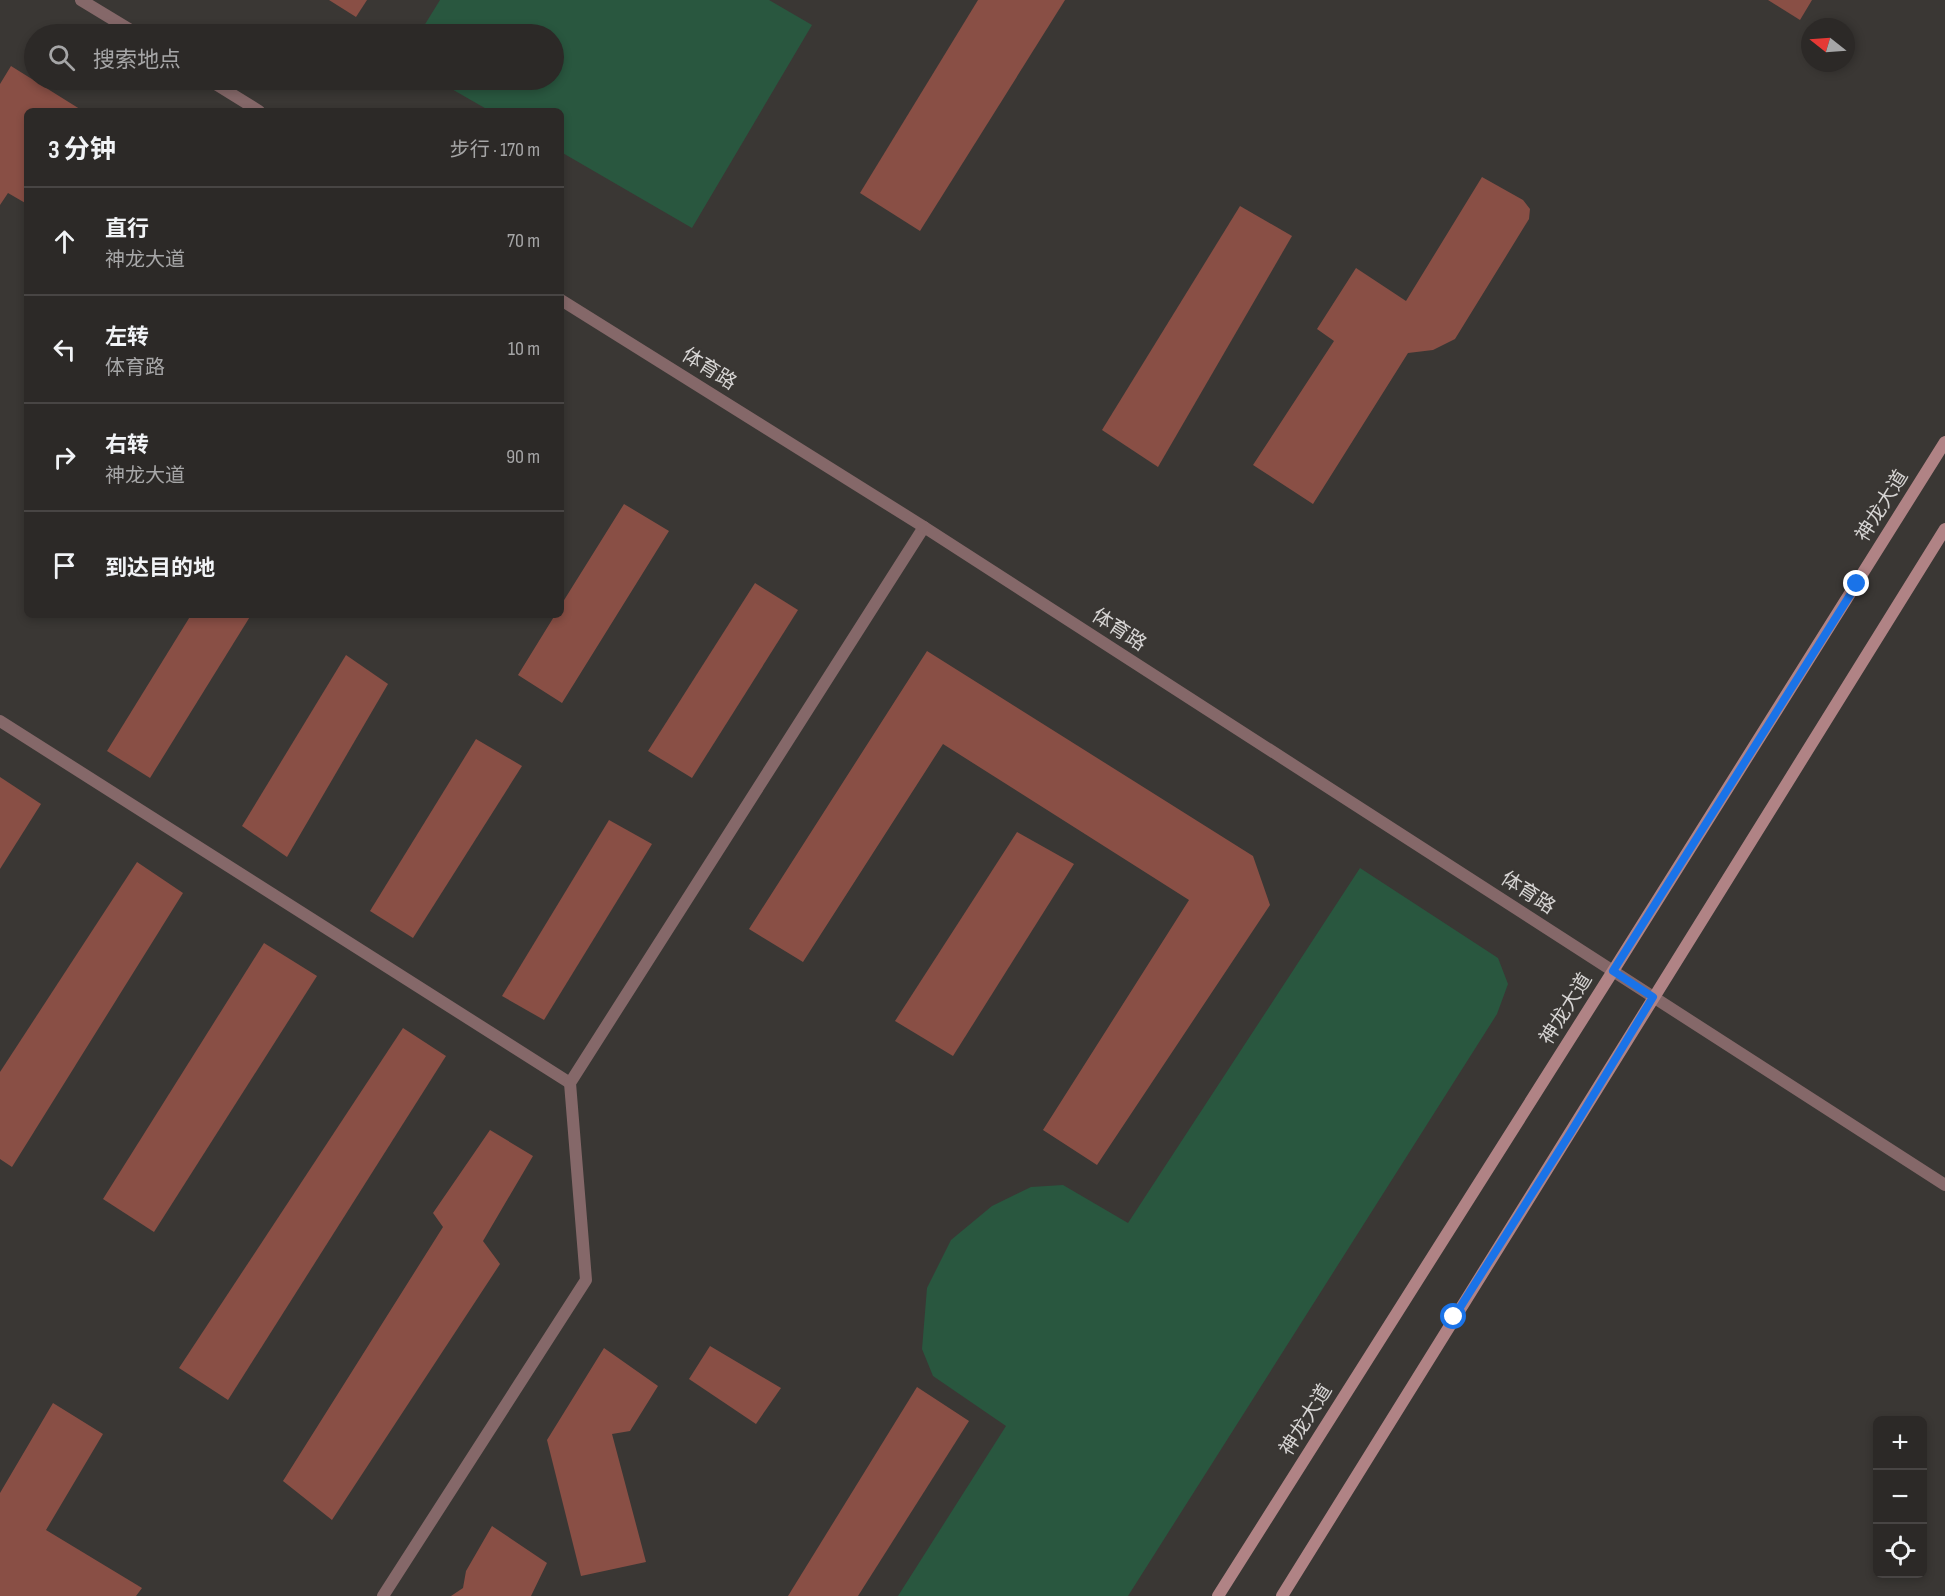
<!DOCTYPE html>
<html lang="zh">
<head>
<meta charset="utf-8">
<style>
	:root { --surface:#2c2927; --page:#34312f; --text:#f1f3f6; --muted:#a6a6a7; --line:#484544 }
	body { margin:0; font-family:"Sofia Sans Condensed","Noto Sans SC",sans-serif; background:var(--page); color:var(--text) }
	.controls { position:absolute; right:18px; bottom:18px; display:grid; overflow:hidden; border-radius:9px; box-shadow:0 3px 9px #0003 }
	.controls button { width:54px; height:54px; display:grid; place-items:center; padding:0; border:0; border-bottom:2px solid var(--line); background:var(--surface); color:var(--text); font:30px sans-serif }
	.compass { position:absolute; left:1801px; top:18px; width:54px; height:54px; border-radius:50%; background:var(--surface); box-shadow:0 3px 9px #0003; rotate:287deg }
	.stop { position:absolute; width:18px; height:18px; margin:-14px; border:4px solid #1a73e8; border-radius:50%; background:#fff }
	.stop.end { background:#1a73e8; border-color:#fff; box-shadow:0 2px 6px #0008 }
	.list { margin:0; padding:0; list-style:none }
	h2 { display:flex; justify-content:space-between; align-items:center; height:78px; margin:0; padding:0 24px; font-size:26px }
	h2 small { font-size:20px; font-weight:400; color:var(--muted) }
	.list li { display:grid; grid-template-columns:39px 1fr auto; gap:18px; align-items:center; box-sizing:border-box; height:108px; padding:0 24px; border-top:2px solid var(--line) }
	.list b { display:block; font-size:22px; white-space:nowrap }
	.list p { margin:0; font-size:20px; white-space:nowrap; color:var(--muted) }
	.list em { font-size:20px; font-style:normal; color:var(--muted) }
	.icon { flex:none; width:33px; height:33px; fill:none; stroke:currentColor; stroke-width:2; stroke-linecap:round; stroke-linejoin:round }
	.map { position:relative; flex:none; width:1945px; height:1596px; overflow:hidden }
	.search { position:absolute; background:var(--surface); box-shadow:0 3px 9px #0003; left:24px; top:24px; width:540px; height:66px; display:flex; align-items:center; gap:15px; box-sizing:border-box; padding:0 21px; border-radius:33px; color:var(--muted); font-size:22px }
	.panel { position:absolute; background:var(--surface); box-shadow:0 3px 9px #0003; left:24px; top:108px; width:540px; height:510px; border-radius:9px }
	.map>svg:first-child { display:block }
	.green { fill:#29573f }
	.building { fill:#894f45 }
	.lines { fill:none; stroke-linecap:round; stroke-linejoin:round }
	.minor { stroke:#856869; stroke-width:12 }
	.tertiary { stroke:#856869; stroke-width:12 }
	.secondary { stroke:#b08385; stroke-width:12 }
	.route { stroke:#1a73e8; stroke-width:8 }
	.labels { text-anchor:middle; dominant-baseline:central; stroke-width:4.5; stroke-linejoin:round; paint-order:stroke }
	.street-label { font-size:20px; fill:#d6d4d3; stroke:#3a3734 }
</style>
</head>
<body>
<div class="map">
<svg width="1945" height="1596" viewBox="0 0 1945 1596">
	<rect width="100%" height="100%" fill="#3a3734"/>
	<!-- green -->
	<g class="green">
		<path d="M440,0H769L812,25L692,228L561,152V111H490L436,80H554V34H419Z"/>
		<path d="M1360,868L1498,958L1508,984L1497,1014L1128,1596H898L1006,1426L933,1376L922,1349L927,1288L951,1240L992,1206L1031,1187L1063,1185L1128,1223Z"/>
	</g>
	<!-- building -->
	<g class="building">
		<path d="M329,0H367L356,17Z"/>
		<path d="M978,0H1065L920,231L860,193Z"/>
		<path d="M1768,0H1812L1800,20Z"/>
		<path d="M11,66L83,111H27V204L8,193L0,205V84Z"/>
		<path d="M1482,177L1523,200L1530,209L1529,219L1455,339L1433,350L1408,353L1313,504L1253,465L1334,341L1317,329L1356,268L1406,301Z"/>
		<path d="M1240,206L1292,236L1158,467L1102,430Z"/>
		<path d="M624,504L669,531L562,703L518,675L555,615H561V605Z"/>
		<path d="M755,583L798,610L692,778L648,751Z"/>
		<path d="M191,615H251L150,778L107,751Z"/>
		<path d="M927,651L1253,856L1270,905L1097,1165L1043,1130L1189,900L943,744L803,962L749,929Z"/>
		<path d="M346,655L388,684L287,857L242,826Z"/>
		<path d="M476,739L522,766L413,938L370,911Z"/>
		<path d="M0,777L41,804L0,869Z"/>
		<path d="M609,820L652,844L544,1020L502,996Z"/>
		<path d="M1017,832L1074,864L953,1056L895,1021Z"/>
		<path d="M137,862L183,893L12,1167L0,1159V1072Z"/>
		<path d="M264,943L317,976L154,1232L103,1199Z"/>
		<path d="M403,1028L446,1056L228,1400L179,1368Z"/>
		<path d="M490,1130L533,1156L483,1241L500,1264L332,1520L283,1481L443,1227L433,1213Z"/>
		<path d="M710,1346L781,1388L756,1424L689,1379Z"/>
		<path d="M604,1348L658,1386L630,1431L612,1434L646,1562L581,1576L547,1440Z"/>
		<path d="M917,1387L969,1421L858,1596H788Z"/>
		<path d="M53,1403L103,1434L46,1530L142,1588L136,1596H0V1493Z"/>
		<path d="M492,1526L547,1563L531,1596H451L463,1588L466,1571Z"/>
	</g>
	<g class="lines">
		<!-- minor -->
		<g class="minor">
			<path d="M0,721L570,1083"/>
			<path d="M383,1596L586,1280L570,1083L924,527"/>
		</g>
		<!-- tertiary -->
		<g class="tertiary">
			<path d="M81,0L137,34"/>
			<path d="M209,80L259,111"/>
			<path d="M561,300L924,527L1945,1185"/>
		</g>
		<!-- secondary -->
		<g class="secondary">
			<path d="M1218,1596L1613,971L1945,442"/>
			<path d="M1282,1596L1945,529"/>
		</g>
	</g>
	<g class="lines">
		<!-- route -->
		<path class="route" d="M1454,1317L1571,1132L1653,997L1613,971L1857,584"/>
	</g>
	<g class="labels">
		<!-- street labels -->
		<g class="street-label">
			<text transform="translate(709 369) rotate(32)">体育路</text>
			<text transform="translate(1882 506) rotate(-58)">神龙大道</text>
			<text transform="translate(1119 630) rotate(33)">体育路</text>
			<text transform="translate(1528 893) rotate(33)">体育路</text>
			<text transform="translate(1566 1009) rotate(-58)">神龙大道</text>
			<text transform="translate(1306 1420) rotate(-58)">神龙大道</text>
		</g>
	</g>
</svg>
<div class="controls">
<button>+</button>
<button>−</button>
<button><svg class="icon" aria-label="locate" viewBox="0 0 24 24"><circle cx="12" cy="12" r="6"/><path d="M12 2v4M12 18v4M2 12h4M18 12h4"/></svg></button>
</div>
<svg class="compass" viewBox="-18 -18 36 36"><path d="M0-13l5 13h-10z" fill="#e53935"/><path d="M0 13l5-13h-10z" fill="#a6a6a7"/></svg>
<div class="stop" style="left:1454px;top:1317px"></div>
<div class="stop end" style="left:1857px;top:584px"></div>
<div class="search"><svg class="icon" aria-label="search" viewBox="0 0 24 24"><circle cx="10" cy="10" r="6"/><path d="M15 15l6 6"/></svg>搜索地点</div>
<section class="panel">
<h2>3 分钟<small>步行 · 170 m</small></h2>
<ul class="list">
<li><svg class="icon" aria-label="ahead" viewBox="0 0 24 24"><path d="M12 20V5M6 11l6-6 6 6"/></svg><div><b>直行</b><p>神龙大道</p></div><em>70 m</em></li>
<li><svg class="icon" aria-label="left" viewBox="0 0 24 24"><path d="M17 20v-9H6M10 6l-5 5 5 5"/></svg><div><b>左转</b><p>体育路</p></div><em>10 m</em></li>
<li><svg class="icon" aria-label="right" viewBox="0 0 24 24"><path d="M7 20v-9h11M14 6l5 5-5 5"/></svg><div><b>右转</b><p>神龙大道</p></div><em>90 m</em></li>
<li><svg class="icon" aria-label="arrive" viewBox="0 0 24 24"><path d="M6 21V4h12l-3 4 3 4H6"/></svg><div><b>到达目的地</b></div></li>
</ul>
</section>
</div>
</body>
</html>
